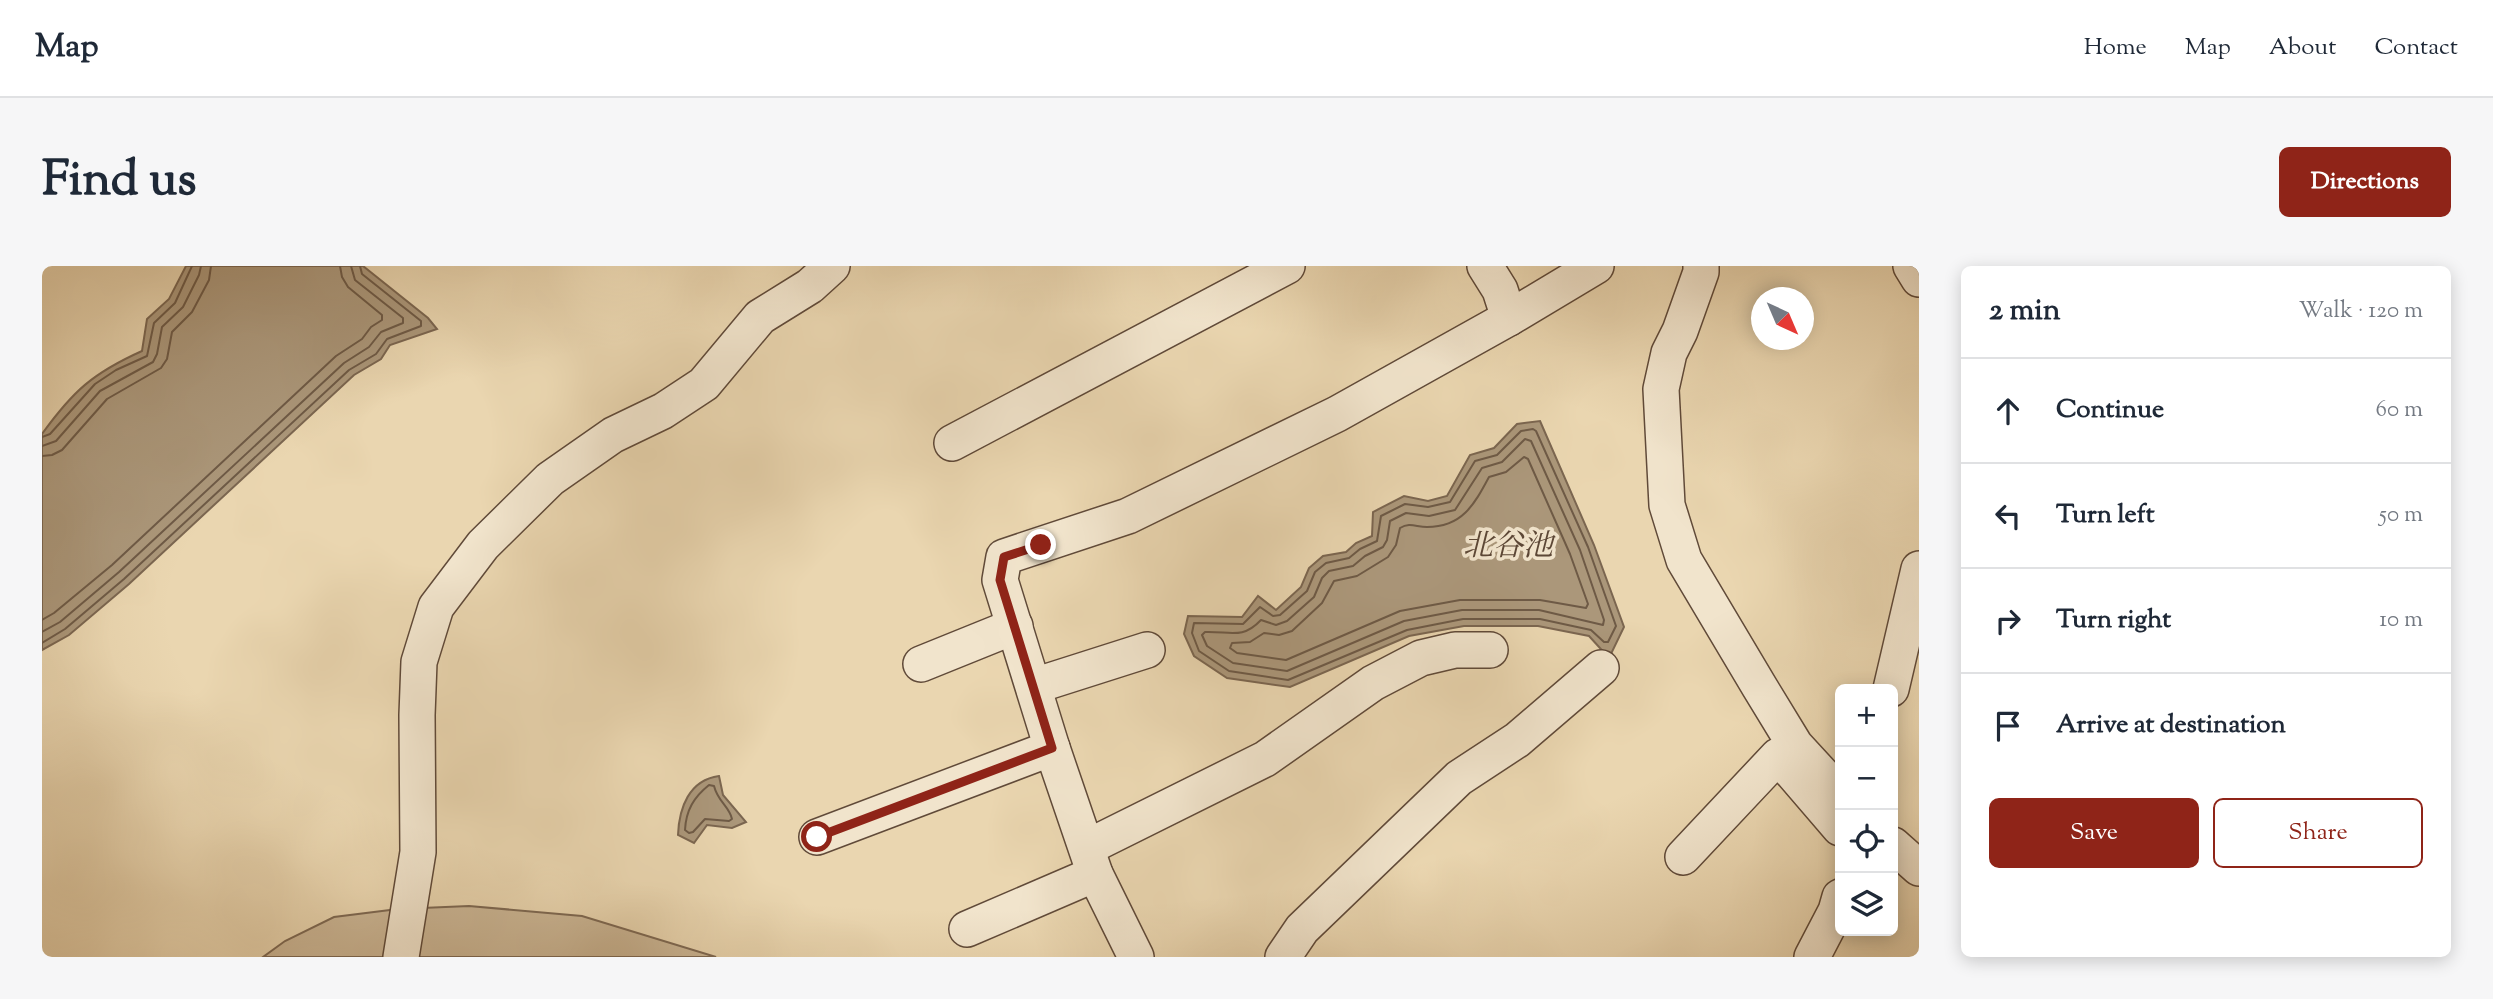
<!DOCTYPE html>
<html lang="en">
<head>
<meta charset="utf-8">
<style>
	:root { --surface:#fff; --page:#f6f6f7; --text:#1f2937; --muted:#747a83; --line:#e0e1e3; --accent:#8f2418 }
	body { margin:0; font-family:"Sorts Mill Goudy","Noto Serif JP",serif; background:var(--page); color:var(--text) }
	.controls { position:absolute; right:21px; bottom:21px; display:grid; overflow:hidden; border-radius:10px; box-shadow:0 4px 18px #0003 }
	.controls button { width:63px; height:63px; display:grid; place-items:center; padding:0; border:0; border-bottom:2px solid var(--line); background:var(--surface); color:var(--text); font:35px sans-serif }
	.compass { position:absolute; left:1709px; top:21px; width:63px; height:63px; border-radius:50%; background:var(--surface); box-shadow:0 4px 18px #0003; rotate:136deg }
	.stop { position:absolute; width:21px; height:21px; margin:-16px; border:5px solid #8f2418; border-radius:50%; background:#fff }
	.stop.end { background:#8f2418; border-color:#fff; box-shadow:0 2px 7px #0008 }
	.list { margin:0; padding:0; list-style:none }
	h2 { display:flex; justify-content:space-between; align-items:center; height:91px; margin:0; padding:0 28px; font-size:30px }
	h2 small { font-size:23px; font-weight:400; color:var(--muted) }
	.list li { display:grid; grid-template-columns:46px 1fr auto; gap:21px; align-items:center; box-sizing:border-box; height:105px; padding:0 28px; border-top:2px solid var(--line) }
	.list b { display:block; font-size:26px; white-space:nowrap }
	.list em { font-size:23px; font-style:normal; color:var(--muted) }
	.actions { display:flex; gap:14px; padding:21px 28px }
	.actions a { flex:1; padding:16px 0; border:2px solid var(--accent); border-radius:10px; text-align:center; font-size:24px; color:var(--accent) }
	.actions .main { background:var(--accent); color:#fff }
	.icon { flex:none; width:38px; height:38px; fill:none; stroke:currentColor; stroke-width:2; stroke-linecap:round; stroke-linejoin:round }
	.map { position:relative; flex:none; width:1877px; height:691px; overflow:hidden; border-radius:10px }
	header { display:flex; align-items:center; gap:42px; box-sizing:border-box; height:98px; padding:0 35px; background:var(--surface); border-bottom:2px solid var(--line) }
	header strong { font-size:33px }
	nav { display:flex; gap:38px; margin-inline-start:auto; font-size:24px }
	.intro { display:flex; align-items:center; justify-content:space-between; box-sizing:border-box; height:168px; padding:0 42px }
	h1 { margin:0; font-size:49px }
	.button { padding:18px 32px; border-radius:10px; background:var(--accent); color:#fff; font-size:24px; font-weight:700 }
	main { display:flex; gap:42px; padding:0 42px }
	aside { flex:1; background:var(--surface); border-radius:10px; box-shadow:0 4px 18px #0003 }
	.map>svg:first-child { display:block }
	.green { fill:#cbb695; stroke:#7e6953; stroke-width:2 }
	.water { fill:#ab977a; stroke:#7b6650; stroke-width:2 }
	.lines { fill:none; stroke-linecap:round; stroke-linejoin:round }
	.shore { stroke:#6e5a46; stroke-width:2 }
	.minor-casing { stroke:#604a39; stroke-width:38 }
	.minor { stroke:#f1e4cc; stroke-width:35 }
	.route { stroke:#8f2418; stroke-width:9 }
	.labels { text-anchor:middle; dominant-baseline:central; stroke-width:7; stroke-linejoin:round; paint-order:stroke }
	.water-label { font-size:30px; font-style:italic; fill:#5c4736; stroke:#f1e4cc }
</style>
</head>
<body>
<header>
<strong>Map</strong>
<nav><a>Home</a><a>Map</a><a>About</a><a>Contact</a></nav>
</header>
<div class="intro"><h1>Find us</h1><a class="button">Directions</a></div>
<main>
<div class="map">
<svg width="1877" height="691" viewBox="0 0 1877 691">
	<rect width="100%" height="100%" fill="#ead6b0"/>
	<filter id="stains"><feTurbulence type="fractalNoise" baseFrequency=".00286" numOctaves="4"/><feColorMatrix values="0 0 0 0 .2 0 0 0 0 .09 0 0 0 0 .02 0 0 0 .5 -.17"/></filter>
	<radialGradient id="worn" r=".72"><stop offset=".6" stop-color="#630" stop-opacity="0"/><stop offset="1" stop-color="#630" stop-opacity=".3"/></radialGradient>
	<!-- green -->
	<path class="green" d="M427,640L540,650L674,691H221L243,675L292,651L356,643Z"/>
	<!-- water -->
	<g class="water">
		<path d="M144,0H321L386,52L395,63L348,79L339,93L312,109L87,318L27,369L0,384V168C31,125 51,107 100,85L105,53L127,33Z"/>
		<path d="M1498,155L1552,279L1582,361L1567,392L1547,370L1496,360H1422L1367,370L1248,421L1185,412L1152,390L1142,368L1146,350L1200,351L1216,330L1234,344L1259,321L1267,302L1281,290L1304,286L1314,277L1330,270L1331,246L1362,230L1386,235L1405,230L1428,189L1452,182L1475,158Z"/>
		<path d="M677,510L681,529L704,556L690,562L665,559L652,577L636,569C637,542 647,514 677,510Z"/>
	</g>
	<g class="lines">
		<!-- shore -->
		<g class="shore">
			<path d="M1491,163L1494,165L1546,281L1574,360L1566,376H1562L1549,364L1498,353H1421L1365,364L1246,414L1187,405L1157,385L1150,367L1152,357L1201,358L1218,341L1231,350L1238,349L1265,325L1273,306L1284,297L1307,292L1318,283L1335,275L1339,250L1363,238L1386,241L1408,236L1433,195L1455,189L1479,165Z"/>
			<path d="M0,171L8,168L53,118L74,104L105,90L112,57L133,37L150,0"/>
			<path d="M1483,173L1489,175L1538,284L1562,354L1561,359L1497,344H1420L1362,355L1245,405L1191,397L1165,380L1160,369L1163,366C1188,365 1200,374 1219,354L1234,359L1245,355L1272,331L1280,312L1287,305L1311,300L1323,290L1341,281L1345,274L1348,255L1364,247L1387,250L1413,244L1440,202L1460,196Z"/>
			<path d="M0,180L14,175L58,125L111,96L115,88L120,61L141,41L157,9L159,0"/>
			<path d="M0,190L10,189L20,184L65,133L119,102L125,93L130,66L150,46L167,14L169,0"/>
			<path d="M1482,191L1486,193L1528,288L1546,338L1544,342L1498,334H1418L1358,345L1244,394L1195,387L1188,382L1190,377L1208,376L1222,367L1237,369L1250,365L1280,337L1292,315L1315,310L1346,291L1354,279L1358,262C1368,256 1374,261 1385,261C1420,261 1432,239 1447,211L1464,206Z"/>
			<path d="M0,354L12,347L70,299L294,90L320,73L329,61L340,54V49L306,21L300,11L298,0"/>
			<path d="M0,366L18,356L77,306L302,97L327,81L339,66L361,57V52L313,14L309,0"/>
			<path d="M0,377L23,363L82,313L307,104L334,88L345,73L379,60V55L320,8L318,0"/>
			<path d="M667,519L672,520C676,536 687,540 690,553L687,555L663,553L651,566L647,567L643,564C644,544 652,531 667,519Z"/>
		</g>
		<defs>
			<g id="minor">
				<path d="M1443,0L1458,24L1467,52"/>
				<path d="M1659,0V6L1638,65L1627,87L1619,123L1625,239L1642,294L1717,420L1753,479L1798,528"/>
				<path d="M1869,0L1877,13"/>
				<path d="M910,177L1245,0"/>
				<path d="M879,398L973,360"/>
				<path d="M992,420L1105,384"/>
				<path d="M1849,423L1877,303"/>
				<path d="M775,571L1010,482"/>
				<path d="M1851,579L1877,602"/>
				<path d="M1046,581L1223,493L1331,417L1379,392L1413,384H1448"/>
				<path d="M1641,591L1736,490L1798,562"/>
				<path d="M925,663L1053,608"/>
				<path d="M359,691L376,586L375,449L377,396L394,341L441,279L508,213L571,169L621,145L662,118L718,51L768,20L790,0"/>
				<path d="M1094,691L1053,608L1010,482L958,314L962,291L1086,250L1295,148L1467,52L1554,0"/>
				<path d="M1241,691L1260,663L1417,512L1475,474L1559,402"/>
				<path d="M1770,691L1794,645L1798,631"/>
			</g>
		</defs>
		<!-- minor casing -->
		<use href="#minor" class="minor-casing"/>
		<!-- minor -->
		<use href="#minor" class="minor"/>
	</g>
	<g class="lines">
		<!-- route -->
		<path class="route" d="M775,571L1010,482L958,314L962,291L999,279"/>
	</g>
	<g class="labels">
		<!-- water labels -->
		<g class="water-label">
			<text x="1466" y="281">北谷池</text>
		</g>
	</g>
	<rect width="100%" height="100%" filter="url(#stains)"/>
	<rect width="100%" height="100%" fill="url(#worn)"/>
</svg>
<div class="controls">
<button>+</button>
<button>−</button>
<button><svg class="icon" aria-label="locate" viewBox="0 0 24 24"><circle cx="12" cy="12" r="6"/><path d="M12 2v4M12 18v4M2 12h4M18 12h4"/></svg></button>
<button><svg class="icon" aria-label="layers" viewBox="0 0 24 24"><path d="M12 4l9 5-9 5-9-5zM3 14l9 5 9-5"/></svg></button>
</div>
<svg class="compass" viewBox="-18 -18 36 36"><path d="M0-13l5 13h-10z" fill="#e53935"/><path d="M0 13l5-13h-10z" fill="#747a83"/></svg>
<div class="stop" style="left:775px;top:571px"></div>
<div class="stop end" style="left:999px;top:279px"></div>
</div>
<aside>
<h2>2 min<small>Walk · 120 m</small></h2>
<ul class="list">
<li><svg class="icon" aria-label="ahead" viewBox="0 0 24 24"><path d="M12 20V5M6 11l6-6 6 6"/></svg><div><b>Continue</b></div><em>60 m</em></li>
<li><svg class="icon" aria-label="left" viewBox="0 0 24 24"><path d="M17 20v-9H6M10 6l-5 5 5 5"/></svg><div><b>Turn left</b></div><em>50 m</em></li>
<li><svg class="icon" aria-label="right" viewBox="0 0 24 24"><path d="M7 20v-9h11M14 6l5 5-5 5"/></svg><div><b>Turn right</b></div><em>10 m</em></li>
<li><svg class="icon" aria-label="arrive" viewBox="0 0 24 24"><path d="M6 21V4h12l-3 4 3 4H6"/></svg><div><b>Arrive at destination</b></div></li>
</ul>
<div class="actions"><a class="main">Save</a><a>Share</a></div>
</aside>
</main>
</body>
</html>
